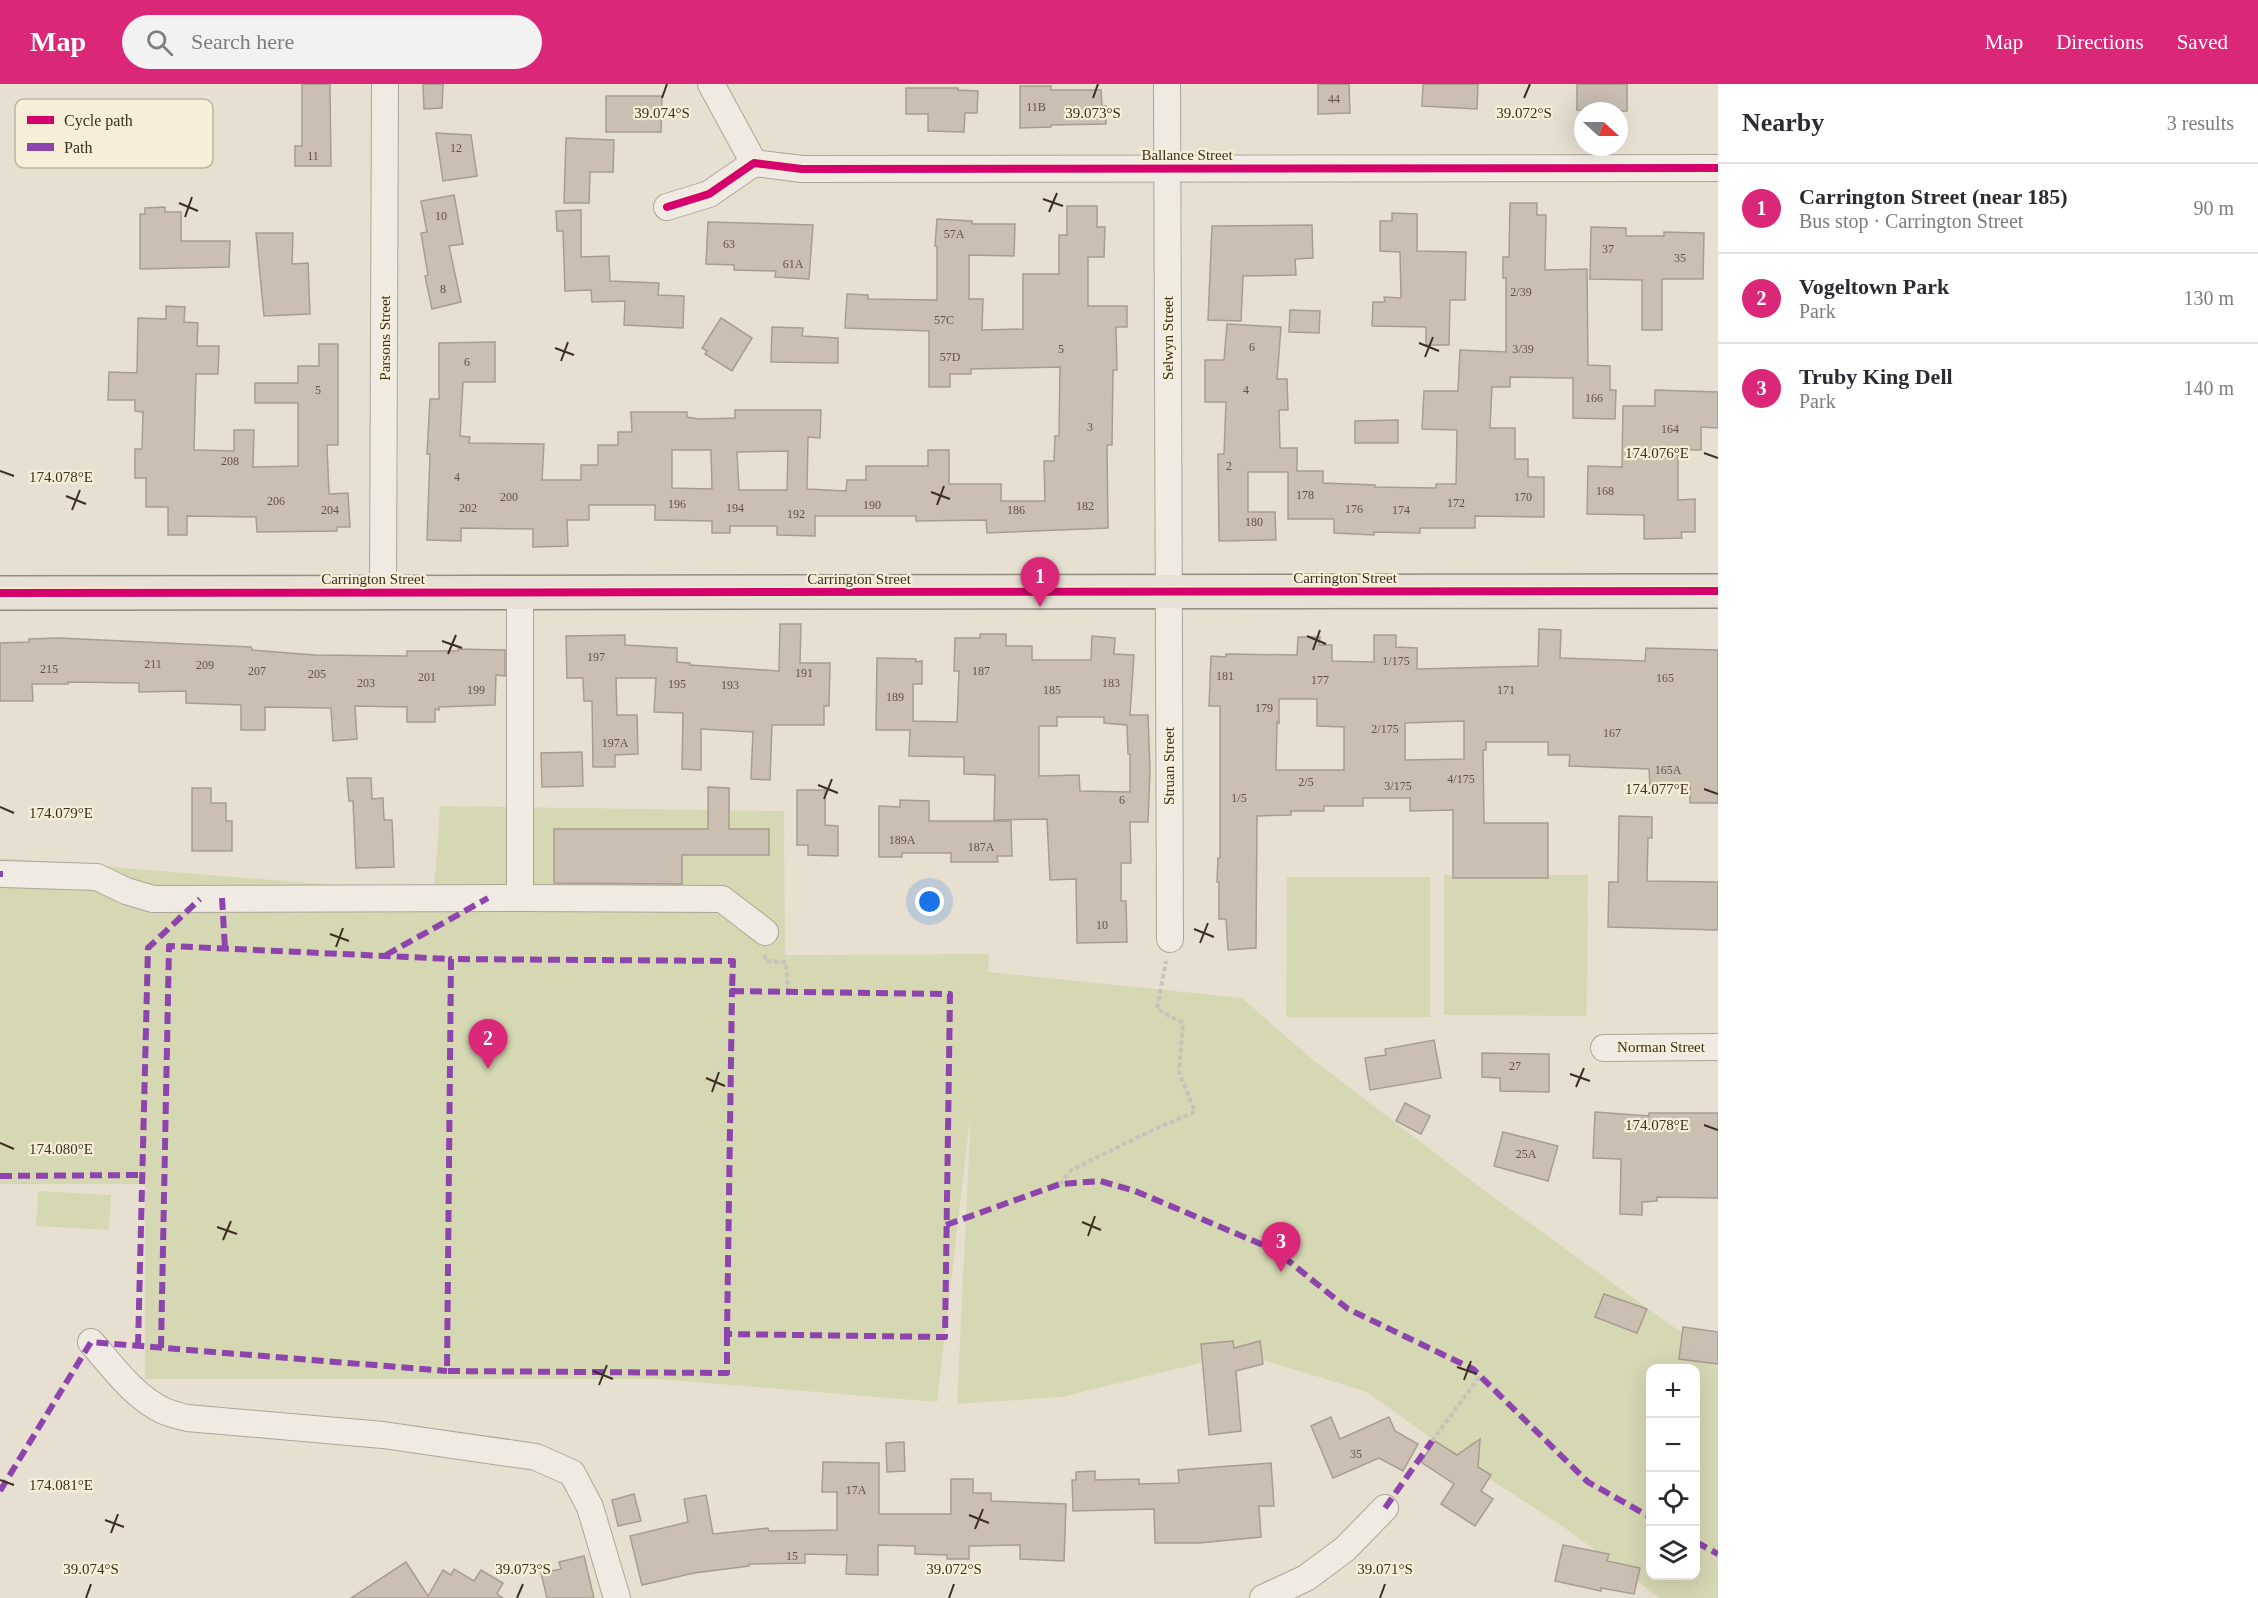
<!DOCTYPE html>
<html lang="en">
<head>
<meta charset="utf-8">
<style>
	:root { --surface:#fff; --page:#f2f2f3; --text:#2b2b33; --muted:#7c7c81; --line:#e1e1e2; --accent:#db2777 }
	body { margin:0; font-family:Georgia,serif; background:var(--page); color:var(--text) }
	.controls { position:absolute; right:18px; bottom:18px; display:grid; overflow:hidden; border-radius:12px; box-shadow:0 6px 24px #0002 }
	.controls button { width:54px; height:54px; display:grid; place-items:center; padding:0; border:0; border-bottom:2px solid var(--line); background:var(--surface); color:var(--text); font:30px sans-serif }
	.compass { position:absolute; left:1574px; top:18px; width:54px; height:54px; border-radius:50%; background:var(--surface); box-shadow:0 6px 24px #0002; rotate:111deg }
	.you { position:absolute; left:930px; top:818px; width:21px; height:21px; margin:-15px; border:4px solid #fff; border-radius:50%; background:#1a73e8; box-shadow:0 0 0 9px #1a73e833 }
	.badge { display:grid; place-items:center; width:39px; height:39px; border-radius:50%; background:var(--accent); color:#fff; font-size:20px; font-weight:700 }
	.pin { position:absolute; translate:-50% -50px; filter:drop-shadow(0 2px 3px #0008) }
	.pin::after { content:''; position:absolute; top:32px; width:21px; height:18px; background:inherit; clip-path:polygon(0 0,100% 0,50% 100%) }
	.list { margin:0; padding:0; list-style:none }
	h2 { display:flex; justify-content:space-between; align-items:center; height:78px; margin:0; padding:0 24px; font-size:26px }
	h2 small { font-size:20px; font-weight:400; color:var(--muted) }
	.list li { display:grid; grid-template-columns:39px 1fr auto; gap:18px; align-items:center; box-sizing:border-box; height:90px; padding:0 24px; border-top:2px solid var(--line) }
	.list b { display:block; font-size:22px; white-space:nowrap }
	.list p { margin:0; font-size:20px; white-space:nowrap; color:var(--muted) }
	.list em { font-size:20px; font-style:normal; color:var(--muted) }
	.icon { flex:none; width:33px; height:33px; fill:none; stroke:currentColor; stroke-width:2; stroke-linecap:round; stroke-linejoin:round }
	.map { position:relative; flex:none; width:1718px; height:1514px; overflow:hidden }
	header { display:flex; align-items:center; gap:36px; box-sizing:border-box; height:84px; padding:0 30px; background:var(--accent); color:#fff }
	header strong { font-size:28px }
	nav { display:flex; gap:33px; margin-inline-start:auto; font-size:21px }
	.search { width:420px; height:54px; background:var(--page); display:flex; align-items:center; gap:15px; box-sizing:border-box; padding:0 21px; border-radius:33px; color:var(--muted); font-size:22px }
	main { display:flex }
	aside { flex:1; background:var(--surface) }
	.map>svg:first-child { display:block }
	.green { fill:#d6d7b3; fill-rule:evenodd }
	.building { fill:#cbbfb2; stroke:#a89c90; stroke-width:1.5; fill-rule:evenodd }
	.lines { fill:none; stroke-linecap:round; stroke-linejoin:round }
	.minor-casing { stroke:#ada599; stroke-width:28 }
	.major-casing { stroke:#928b80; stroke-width:36 }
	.path { stroke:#c8c2b9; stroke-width:4; stroke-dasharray:4.5 3; stroke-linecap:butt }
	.minor { stroke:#efebe3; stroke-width:26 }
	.major { stroke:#e6e1d4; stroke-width:33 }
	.quiet { stroke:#8e44ad; stroke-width:6; stroke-dasharray:12 6; stroke-linecap:butt }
	.cycleway-casing { stroke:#f7eed8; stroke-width:11 }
	.cycleway { stroke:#d6006c; stroke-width:8 }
	.ticks { fill:none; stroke:#3d2e20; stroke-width:2 }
	.labels { text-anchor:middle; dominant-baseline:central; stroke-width:4.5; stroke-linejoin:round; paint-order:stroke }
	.number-label { font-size:12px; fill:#605244 }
	.street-label { font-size:15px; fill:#3d2e20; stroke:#f7eed8 }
	.key { fill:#f7eed8; stroke:#bfb4a1; stroke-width:1.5 }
	.key-label { font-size:16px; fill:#3d2e20 }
	.ticks-label { font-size:15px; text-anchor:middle; fill:#3d2e20; stroke:#f7eed8; stroke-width:4.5; stroke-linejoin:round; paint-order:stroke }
</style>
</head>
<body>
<header>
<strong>Map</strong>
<div class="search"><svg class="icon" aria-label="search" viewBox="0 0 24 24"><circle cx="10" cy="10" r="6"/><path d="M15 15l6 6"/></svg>Search here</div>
<nav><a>Map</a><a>Directions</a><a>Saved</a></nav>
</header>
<main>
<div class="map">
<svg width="1718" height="1514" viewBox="0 0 1718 1514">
	<rect width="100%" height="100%" fill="#e7e0d1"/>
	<!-- green -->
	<g class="green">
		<path d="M440,722L784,727L785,871L989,870L988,888L1242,914L1312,975L1485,1107L1718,1275V1514H1660L1561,1441L1474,1385L1367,1308L1241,1269L1061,1313L957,1320L971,1026L937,1318L659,1295H145V1100H0V774L434,809ZM1650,1284H1696V1492H1650Z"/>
		<path d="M1444,791H1588L1587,932L1444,931Z"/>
		<path d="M1287,793H1430V933H1286Z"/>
		<path d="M38,1107L111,1111L109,1146L36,1142Z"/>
	</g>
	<!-- building -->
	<g class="building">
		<path d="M302,0H330L331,82H295V62H302Z"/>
		<path d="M423,0H443L442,24L424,25Z"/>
		<path d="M1318,0H1349L1350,29L1318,30Z"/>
		<path d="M1423,0H1478L1477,25L1422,22Z"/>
		<path d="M1577,0H1627V27L1577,26Z"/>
		<path d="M1020,2H1051V6H1101L1102,22H1106V40L1051,41V43L1020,44Z"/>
		<path d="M906,4H958V6L978,7L977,29H965L964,48L928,47V30H906Z"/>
		<path d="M606,12H662L661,48H606Z"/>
		<path d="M436,49L471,51L477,92L443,97Z"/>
		<path d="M566,54L614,56L613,88H590L589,119H564Z"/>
		<path d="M454,111L463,160L449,162L461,218L432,225L425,192L428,191L421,149L427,148L421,117Z"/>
		<path d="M1510,119H1537V131H1546L1545,186L1587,185L1588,281L1610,282V306H1616L1615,335L1573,334V294L1510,293V303H1492L1490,344H1515V375H1528V393H1544V433L1475,432V444H1420V449L1374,448V451L1334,449V435H1288V388H1248V428H1275L1276,456L1219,457L1218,370H1224L1226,318H1205V276H1224L1227,240L1281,243L1277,295H1287L1288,326H1279L1280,364H1297V387H1323V399L1375,401V403L1436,404V400H1456L1457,346L1422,345L1424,307H1458L1460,266L1506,268V194H1503V173H1509Z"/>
		<path d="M1067,122H1097V143H1105L1104,173H1088V222H1127V243H1116L1117,286H1113L1112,361H1107L1108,444L987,449L986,436L916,437V432H815V452L777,451V442H730V449H712V437L655,436V421H589V436H567L568,462L533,463V445L461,444V457L427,456L430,370H427L430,315H439V259L495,258V298H463L460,352L470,353L469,359L544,360L542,396H581V381H598V361H618V348H632L631,328H687V333L698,335L735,334V326H821L820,354L808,353L807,405L846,407L847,396H866V382H928V366H949V400H1001V417H1045L1044,377H1054L1055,352H1059L1060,283L971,285V290H950V303H929V247L845,244L847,210L868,211V215L937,216V162H935L937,135L972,137V140H1015L1014,172L969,171V215H983L982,246L1023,245V190H1059V151H1067ZM672,366H711L712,405L672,404ZM788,367L787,406H739L737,368Z"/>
		<path d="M165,123V128H181V157H230L229,183L140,185V130H145V124Z"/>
		<path d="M581,126V173L609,172L610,197L659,199L658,211L684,212L683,244L624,241L625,217L592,218L591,206L565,207L563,147H557L556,127Z"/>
		<path d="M1392,129L1417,130V167L1466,168L1465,216H1450L1449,261H1426V243L1372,242L1373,218H1385L1384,213L1401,214L1400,168L1380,167V137H1392Z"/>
		<path d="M708,138L813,141L809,195L775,193L776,187L734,186V181L706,180Z"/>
		<path d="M1312,141L1313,174L1295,175L1296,191L1243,192L1241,237L1208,236L1212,142Z"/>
		<path d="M1591,143L1626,144V152H1664V148L1704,149L1703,195H1662V246H1642V196L1590,195Z"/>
		<path d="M256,149H293L292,180L308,179L310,230L264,232Z"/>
		<path d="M166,222L185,223L184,238L198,239L197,262H219L218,290H196L194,366L234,367V346H254L253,383L298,382V319H255V299H298V282H319V260H338V361H327L329,410L348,409L350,443H337V447L257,448L256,433L187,432V451H168V423H146V394H135V365H142L143,328L135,327V316H108L109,288L137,289L138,234L166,235Z"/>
		<path d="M1290,226L1320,227L1319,249L1289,248Z"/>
		<path d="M721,234L752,254L732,287L705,270L707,267L702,264Z"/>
		<path d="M772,243L803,244L802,252L838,254V279L771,278Z"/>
		<path d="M1655,306L1718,308V344L1701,343V366H1678V416L1695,415V448H1681L1682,454L1644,455V431L1587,430L1588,382L1622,383L1623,322H1655Z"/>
		<path d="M1398,336V359H1355V337Z"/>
		<path d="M780,540H801L800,579H830L829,622H824V641H772L770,696L751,695L753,648L701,645V686L682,685L683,629L654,628L656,594H616L617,631H637L638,670L615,671V683H593L592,617H584L583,594H567L566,552L625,551V561L677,564V578L690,579V581L779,587Z"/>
		<path d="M1539,545L1561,546L1560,574L1645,577L1646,564L1718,566V719H1690V702L1650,701L1649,685L1569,682L1570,671H1548V658H1486V666H1483L1484,739H1548V794H1453V726L1410,727V714H1363V722H1324V727H1291V731L1257,732L1256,864L1228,866L1226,835H1219V798H1217L1218,774H1220V622H1209L1211,572L1226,573V570L1297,571L1298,553H1320L1319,561H1332V577L1374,578V551H1396V563L1417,564V585L1538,582ZM1279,615H1317V642L1344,643V686H1276L1277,638L1279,639ZM1464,637V675L1405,676V639Z"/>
		<path d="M980,550H1006V562H1032V576H1091L1092,552L1115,554L1114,570L1134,571L1130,631H1148L1150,686L1148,738H1130L1131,779H1121V817H1126L1127,858L1077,859L1076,795L1050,796L1047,735L994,736L995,691L964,690V673L909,672L910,646H876L877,574L916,575V578L922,577V600H913V637L957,638L959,587H954L955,554H980ZM1057,633H1104V639L1127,641L1128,670H1130V708L1080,707L1079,691L1039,692V642H1057Z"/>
		<path d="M59,554L251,563L252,566L315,571L407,572V567H458V565L505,566V592L496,591L495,621L439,623V626L435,625V638H407V623L355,622L357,655L333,657L331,624L265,623V646H241V621L186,619V607L139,608V599L68,598V600H32L33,617H0V559L29,558V555Z"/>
		<path d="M582,668L583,702L542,703L541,669Z"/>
		<path d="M347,694H371L372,715L383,714L384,736H392L394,783L356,784L353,717H349Z"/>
		<path d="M708,703L729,704V745H769V771H682V800L554,799V745H708Z"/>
		<path d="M192,704H211V719H226V737H232V767H192Z"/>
		<path d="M797,706H825V741L838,742V772L808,771V761H797Z"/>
		<path d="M900,716L929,717V737H1011L1012,772H997L998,778H951V769H902V773H879V722L900,723Z"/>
		<path d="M1619,732L1652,733V754H1648L1647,797L1718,798V846L1608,843L1609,798H1618Z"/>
		<path d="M1434,956L1441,994L1370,1006L1365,974L1386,971L1385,965Z"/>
		<path d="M1482,969L1549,970V1008L1500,1007V994L1482,993Z"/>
		<path d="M1405,1019L1430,1032L1421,1050L1396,1037Z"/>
		<path d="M1595,1028L1649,1032V1029H1718V1114L1657,1113V1117L1642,1118V1131L1620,1130L1621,1075L1593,1074Z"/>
		<path d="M1503,1048L1558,1062L1548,1097L1494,1082Z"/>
		<path d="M1604,1210L1647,1225L1637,1249L1595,1233Z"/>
		<path d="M1683,1243L1718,1248V1280L1679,1275Z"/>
		<path d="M1233,1257L1234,1264L1260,1257L1263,1280L1236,1287L1241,1347L1209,1351L1201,1260Z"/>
		<path d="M1331,1333L1340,1355L1389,1333L1395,1347L1418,1360L1403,1387L1379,1374L1333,1394L1311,1342Z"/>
		<path d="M1480,1355L1478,1383L1491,1391L1481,1407L1493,1415L1475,1442L1441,1420L1454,1400L1421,1378L1435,1357L1457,1371Z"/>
		<path d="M904,1358L905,1387L887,1388L886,1359Z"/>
		<path d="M823,1378L879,1379V1430H951V1395H973V1409H991V1417L1066,1420L1064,1477L1020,1475V1461L969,1462V1475H947V1471L915,1470V1462L878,1461V1491L846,1490L847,1471L805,1470V1479L749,1480V1482L694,1489L642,1501L630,1452L688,1438L684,1415L706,1411L713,1450L768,1444L769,1447L837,1446V1408H822Z"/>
		<path d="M1271,1379L1274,1422H1259L1261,1453L1199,1459H1155L1154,1425L1073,1427L1072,1396H1076V1388L1095,1387V1396L1139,1395V1400L1179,1399L1178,1386Z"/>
		<path d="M634,1410L641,1437L618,1442L612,1416Z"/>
		<path d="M1563,1461L1609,1470L1607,1477L1640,1484L1634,1510L1601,1504V1507L1555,1497Z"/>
		<path d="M584,1472L594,1514H547L541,1489L561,1485L559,1478Z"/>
		<path d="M406,1478L428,1512L443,1486L451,1491L454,1485L474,1497L481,1486L503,1499L497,1510L503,1514H351Z"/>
	</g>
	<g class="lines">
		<defs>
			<g id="minor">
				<path d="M711,0L754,79"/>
				<path d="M1167,0L1170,855"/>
				<path d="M667,123L709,110L754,79L802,85L1718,84"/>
				<path d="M383,508L385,0"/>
				<path d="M3,790L97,793L126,807L153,815L520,814L722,815L765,848"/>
				<path d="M520,814V508"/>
				<path d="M1604,964L1718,963"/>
				<path d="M91,1258C112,1282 134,1313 164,1327C171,1330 179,1332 187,1334L383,1351L536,1373L572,1389L590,1423L617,1514"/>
				<path d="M1263,1514L1306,1494L1345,1465L1385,1424"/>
			</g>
			<path id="major" d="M0,509L1718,507"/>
		</defs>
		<!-- minor casing -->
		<use href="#minor" class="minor-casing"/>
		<!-- major casing -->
		<use href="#major" class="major-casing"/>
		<!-- path -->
		<g class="path">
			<path d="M765,871V877L786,878L788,907"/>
			<path d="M1060,1100L1071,1086L1157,1044L1195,1028L1179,988L1183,939L1157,925L1166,877"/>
			<path d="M1432,1357L1480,1292"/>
		</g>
		<!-- minor -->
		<use href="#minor" class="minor"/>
		<!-- major -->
		<use href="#major" class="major"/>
		<!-- quiet -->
		<g class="quiet">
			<path d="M0,790H3"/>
			<path d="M222,814L225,864"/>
			<path d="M386,871L488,814"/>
			<path d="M732,907L950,910L945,1253L727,1250Z"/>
			<path d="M0,1092L142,1091"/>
			<path d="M946,1141L1060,1100L1100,1097L1135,1107L1275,1166L1348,1225L1473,1285L1588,1398L1650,1433"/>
			<path d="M727,1250V1289L447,1287L451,875L733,877L732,907"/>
			<path d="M138,1262L148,864L200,815"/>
			<path d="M161,1264L169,862L451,875"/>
			<path d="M0,1407L91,1258L447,1287"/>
			<path d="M1385,1424L1432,1357"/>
			<path d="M1696,1458L1718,1470"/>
		</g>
		<defs>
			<g id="cycleway">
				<path d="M667,123L709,110L754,79L802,85L1718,84"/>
				<path d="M0,509L1718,507"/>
			</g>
		</defs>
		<!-- cycleway casing -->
		<use href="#cycleway" class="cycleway-casing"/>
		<!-- cycleway -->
		<use href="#cycleway" class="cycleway"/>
	</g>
	<!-- ticks -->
	<path class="ticks" d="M662,14L667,0M1093,14L1098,0M1524,14L1530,0M1043,115L1063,122M179,119L198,127M1049,128L1057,109M185,133L192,113M1419,259L1439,267M555,264L574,271M1425,273L1433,253M561,277L568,258M1704,369L1718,374M0,387L14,392M931,408L950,415M66,412L86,420M937,421L944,402M72,426L80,406M1307,552L1326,560M442,557L462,564M1313,566L1320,546M448,570L456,551M818,701L838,709M1704,705L1718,710M824,715L832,695M0,723L14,729M1194,845L1214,853M330,850L349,857M1200,859L1208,839M336,863L343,844M1570,990L1590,997M706,994L725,1002M1576,1003L1584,984M712,1008L719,988M1704,1041L1718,1046M0,1059L14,1065M1082,1138L1101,1146M217,1143L237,1150M1088,1152L1095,1132M223,1156L231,1137M1457,1283L1477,1290M593,1287L613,1295M1464,1296L1471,1277M599,1301L607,1281M0,1396L14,1401M969,1431L989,1439M105,1436L124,1443M975,1445L983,1425M111,1449L118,1430M86,1514L91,1500M517,1514L523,1500M949,1514L954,1500M1380,1514L1385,1500"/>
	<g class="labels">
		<!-- number labels -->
		<g class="number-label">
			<text x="1334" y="15">44</text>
			<text x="1036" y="23">11B</text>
			<text x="456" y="64">12</text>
			<text x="313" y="72">11</text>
			<text x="441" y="132">10</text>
			<text x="954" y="150">57A</text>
			<text x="729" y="160">63</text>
			<text x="1608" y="165">37</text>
			<text x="1680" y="174">35</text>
			<text x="793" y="180">61A</text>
			<text x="443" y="205">8</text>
			<text x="1521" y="208">2/39</text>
			<text x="944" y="236">57C</text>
			<text x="1252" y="263">6</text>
			<text x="1061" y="265">5</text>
			<text x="1523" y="265">3/39</text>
			<text x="950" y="273">57D</text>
			<text x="467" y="278">6</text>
			<text x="318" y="306">5</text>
			<text x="1246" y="306">4</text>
			<text x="1594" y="314">166</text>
			<text x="1090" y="343">3</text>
			<text x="1670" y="345">164</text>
			<text x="230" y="377">208</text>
			<text x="1229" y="382">2</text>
			<text x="457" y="393">4</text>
			<text x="1605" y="407">168</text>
			<text x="1305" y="411">178</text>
			<text x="509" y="413">200</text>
			<text x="1523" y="413">170</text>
			<text x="276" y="417">206</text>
			<text x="1456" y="419">172</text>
			<text x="677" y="420">196</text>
			<text x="872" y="421">190</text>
			<text x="1085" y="422">182</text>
			<text x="468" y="424">202</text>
			<text x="735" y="424">194</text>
			<text x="1354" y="425">176</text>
			<text x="330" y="426">204</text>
			<text x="1016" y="426">186</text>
			<text x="1401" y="426">174</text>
			<text x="796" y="430">192</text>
			<text x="1254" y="438">180</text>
			<text x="596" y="573">197</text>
			<text x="1396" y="577">1/175</text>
			<text x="153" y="580">211</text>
			<text x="205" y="581">209</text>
			<text x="49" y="585">215</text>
			<text x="257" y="587">207</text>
			<text x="981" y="587">187</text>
			<text x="804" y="589">191</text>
			<text x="317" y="590">205</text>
			<text x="1225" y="592">181</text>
			<text x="427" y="593">201</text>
			<text x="1665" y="594">165</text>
			<text x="1320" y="596">177</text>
			<text x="366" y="599">203</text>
			<text x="1111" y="599">183</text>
			<text x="677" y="600">195</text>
			<text x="730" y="601">193</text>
			<text x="476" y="606">199</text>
			<text x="1052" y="606">185</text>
			<text x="1506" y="606">171</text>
			<text x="895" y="613">189</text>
			<text x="1264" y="624">179</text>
			<text x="1385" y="645">2/175</text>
			<text x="1612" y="649">167</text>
			<text x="615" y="659">197A</text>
			<text x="1668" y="686">165A</text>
			<text x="1461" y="695">4/175</text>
			<text x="1306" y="698">2/5</text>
			<text x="1398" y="702">3/175</text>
			<text x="1239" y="714">1/5</text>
			<text x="1122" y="716">6</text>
			<text x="902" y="756">189A</text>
			<text x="981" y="763">187A</text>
			<text x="1102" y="841">10</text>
			<text x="1515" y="982">27</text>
			<text x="1526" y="1070">25A</text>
			<text x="1356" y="1370">35</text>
			<text x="856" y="1406">17A</text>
			<text x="792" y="1472">15</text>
		</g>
		<!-- street labels -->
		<g class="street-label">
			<text x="1187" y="71">Ballance Street</text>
			<text transform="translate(385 254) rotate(-90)">Parsons Street</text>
			<text transform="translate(1168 254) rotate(-90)">Selwyn Street</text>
			<text x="1345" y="494">Carrington Street</text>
			<text x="373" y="495">Carrington Street</text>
			<text x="859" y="495">Carrington Street</text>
			<text transform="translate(1169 682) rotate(-90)">Struan Street</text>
			<text x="1661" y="963">Norman Street</text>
		</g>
	</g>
	<!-- legend -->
	<rect x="15" y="15" width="198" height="69" rx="9" class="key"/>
	<rect x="27" y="32" width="27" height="8" fill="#d6006c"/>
	<rect x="27" y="59" width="27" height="8" fill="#8e44ad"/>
	<g class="key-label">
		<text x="64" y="42">Cycle path</text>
		<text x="64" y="69">Path</text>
	</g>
	<g class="ticks-label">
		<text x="662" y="34">39.074°S</text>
		<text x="1093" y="34">39.073°S</text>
		<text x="1524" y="34">39.072°S</text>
		<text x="1657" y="374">174.076°E</text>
		<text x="61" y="398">174.078°E</text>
		<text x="1657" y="710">174.077°E</text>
		<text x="61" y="734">174.079°E</text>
		<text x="1657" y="1046">174.078°E</text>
		<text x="61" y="1070">174.080°E</text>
		<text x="61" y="1406">174.081°E</text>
		<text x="91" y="1490">39.074°S</text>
		<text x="523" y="1490">39.073°S</text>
		<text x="954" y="1490">39.072°S</text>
		<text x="1385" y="1490">39.071°S</text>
	</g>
</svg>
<div class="controls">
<button>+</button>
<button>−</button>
<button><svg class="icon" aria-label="locate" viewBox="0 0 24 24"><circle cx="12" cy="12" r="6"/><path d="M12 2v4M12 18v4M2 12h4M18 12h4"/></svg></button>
<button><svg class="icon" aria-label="layers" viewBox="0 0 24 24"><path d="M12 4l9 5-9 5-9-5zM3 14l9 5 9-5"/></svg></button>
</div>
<svg class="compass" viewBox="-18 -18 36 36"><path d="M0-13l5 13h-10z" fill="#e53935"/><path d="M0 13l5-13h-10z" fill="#7c7c81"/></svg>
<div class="you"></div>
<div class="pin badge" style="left:1040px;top:523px">1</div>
<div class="pin badge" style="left:488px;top:985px">2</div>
<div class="pin badge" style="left:1281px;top:1188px">3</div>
</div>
<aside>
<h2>Nearby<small>3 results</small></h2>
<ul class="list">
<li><span class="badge">1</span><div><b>Carrington Street (near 185)</b><p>Bus stop · Carrington Street</p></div><em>90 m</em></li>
<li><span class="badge">2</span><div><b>Vogeltown Park</b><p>Park</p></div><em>130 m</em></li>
<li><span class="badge">3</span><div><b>Truby King Dell</b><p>Park</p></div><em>140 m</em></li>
</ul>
</aside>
</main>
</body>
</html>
